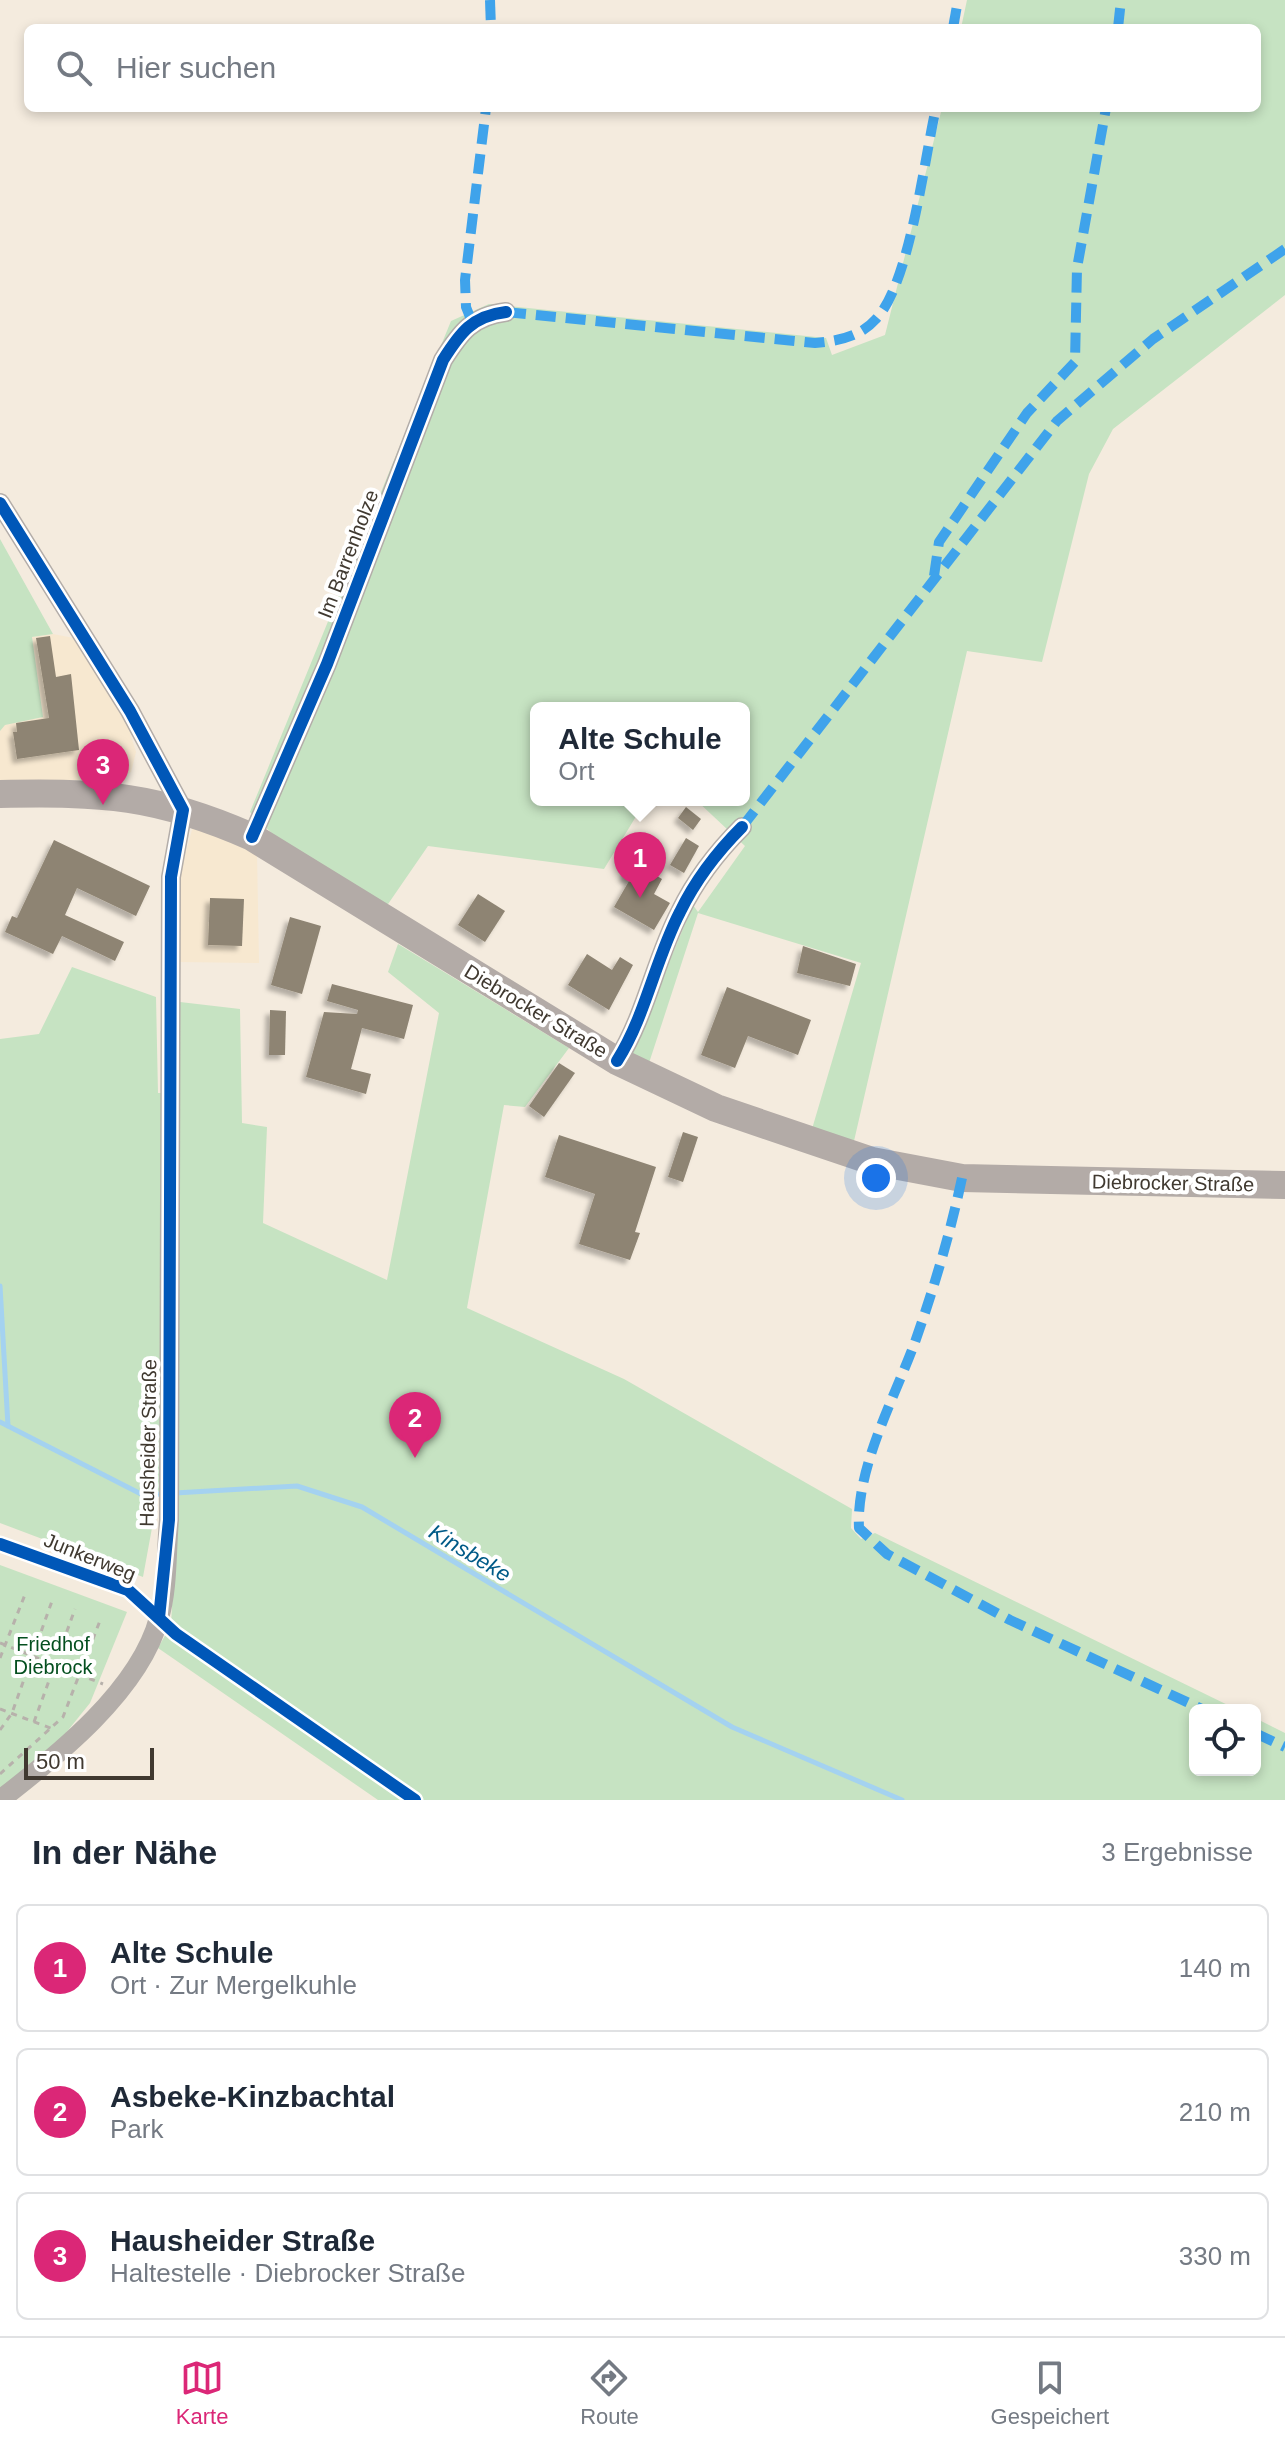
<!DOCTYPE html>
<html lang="de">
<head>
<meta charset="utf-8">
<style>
	:root { --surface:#fff; --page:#f2f2f3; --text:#1f2937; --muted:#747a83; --line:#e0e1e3; --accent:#db2777 }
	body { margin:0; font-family:Arial,sans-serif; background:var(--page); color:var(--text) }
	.controls { position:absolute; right:24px; bottom:24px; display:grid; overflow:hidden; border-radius:12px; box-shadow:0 4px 12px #0003 }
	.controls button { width:72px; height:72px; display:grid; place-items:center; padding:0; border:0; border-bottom:2px solid var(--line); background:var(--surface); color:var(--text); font:40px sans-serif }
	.scale { position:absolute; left:24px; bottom:20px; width:130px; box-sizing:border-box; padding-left:8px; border:4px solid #403930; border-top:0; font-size:22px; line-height:28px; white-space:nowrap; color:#403930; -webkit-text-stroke:6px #fff; paint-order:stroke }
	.you { position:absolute; left:876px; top:1178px; width:28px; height:28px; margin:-20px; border:6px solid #fff; border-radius:50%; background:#1a73e8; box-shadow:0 0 0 12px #1a73e833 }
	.badge { display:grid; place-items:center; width:52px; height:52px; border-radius:50%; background:var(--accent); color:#fff; font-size:26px; font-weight:700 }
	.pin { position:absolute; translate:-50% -66px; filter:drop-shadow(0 2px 4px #0008) }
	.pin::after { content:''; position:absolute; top:42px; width:28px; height:24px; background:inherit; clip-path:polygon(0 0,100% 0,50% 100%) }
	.popup { position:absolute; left:530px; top:702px; width:220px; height:104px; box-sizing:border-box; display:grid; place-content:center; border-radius:12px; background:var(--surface); filter:drop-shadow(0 2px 6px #0005); font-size:26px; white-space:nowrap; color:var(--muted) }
	.popup b { font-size:30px; color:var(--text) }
	.popup::after { content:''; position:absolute; left:50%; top:100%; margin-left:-16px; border:16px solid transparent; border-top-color:var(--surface) }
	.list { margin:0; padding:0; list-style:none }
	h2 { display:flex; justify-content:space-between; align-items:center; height:104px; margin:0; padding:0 32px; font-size:34px }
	h2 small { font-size:26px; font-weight:400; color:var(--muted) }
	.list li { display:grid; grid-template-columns:52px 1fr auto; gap:24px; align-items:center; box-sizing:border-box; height:128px; margin:0 16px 16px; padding:0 16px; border:2px solid var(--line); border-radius:12px }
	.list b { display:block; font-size:30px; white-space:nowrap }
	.list p { margin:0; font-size:26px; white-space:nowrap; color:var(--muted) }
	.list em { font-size:26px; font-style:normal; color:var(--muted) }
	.icon { flex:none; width:44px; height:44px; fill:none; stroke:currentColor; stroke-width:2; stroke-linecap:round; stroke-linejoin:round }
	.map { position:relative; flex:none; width:1285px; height:1800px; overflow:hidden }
	.search { position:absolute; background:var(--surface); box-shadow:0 4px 12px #0003; left:24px; right:24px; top:24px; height:88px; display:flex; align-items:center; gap:20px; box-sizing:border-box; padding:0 28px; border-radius:12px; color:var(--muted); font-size:30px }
	.sheet { height:536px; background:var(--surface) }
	nav { display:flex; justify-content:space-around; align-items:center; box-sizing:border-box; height:112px; border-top:2px solid var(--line); background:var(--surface); font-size:22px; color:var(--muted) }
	nav a { display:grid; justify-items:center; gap:4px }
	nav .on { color:var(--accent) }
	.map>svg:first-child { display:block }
	.built { fill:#f7e8d0 }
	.green { fill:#c6e3c2 }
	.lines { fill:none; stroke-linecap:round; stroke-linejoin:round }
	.stream { stroke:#a4d2f0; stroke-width:5 }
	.building { fill:#8e8473; filter:url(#shadow) }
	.path { stroke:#b7b1ab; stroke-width:3; stroke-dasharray:6 6; stroke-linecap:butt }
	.lane { stroke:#b3ada9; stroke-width:10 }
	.street { stroke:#b3ada9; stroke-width:20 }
	.secondary { stroke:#b3aba7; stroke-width:28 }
	.quiet { stroke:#3fa3eb; stroke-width:10; stroke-dasharray:20 10; stroke-linecap:butt }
	.cycleway-casing { stroke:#fff; stroke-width:17 }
	.cycleway { stroke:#0057b8; stroke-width:12 }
	.labels { text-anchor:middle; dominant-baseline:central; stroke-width:8; stroke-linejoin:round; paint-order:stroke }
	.street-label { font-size:20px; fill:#403930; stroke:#fff }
	.park-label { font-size:20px; fill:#044f1f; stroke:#fff }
	.water-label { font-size:22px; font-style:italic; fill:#005a87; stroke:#fff }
</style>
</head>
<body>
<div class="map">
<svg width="1285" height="1800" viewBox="0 0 1285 1800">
	<defs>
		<filter id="shadow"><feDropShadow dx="-4.5" dy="4.5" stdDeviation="2" flood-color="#0004"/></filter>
	</defs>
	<rect width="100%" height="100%" fill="#f4ebde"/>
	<!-- built -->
	<g class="built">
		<path d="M53,634L79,639L128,726L136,752L131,772L116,779L0,782V731L4,725L43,717L32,637Z"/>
		<path d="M193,826L257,854L259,963L177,962V885Z"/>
	</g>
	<!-- green -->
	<g class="green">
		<path d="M967,0H1285V295L1113,429L1089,474L1042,662L967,651L854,1141L812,1129L861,963L698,913L649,1063L630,1055L693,905L698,912L745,846L696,800H744V708H536V800H646L604,869L428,846L386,907L282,843L250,812L451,321L489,304L826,338L832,355L885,335L942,108H1257V28H961Z"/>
		<path d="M0,539L53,634L32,637L43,717L5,725L0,731Z"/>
		<path d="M398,944L569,1048L525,1107L504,1105L467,1308L624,1379L852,1509L851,1528L861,1539L875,1533L1238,1710H1195V1770H1255V1718L1285,1733V1800H378L158,1648L171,1625L178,1494L158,1495L143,1577L0,1523V1039L39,1034L72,967L156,997L158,1093H163L180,1002L240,1009L242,1123L267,1127L263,1223L387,1280L439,1013L388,972Z"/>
		<path d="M0,1565L127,1612L90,1703L61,1739L0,1791Z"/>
	</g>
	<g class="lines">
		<!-- stream -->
		<g class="stream">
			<path d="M0,1286L8,1426"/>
			<path d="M0,1422L143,1495L165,1494"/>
			<path d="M175,1493L297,1486L362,1507L732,1727L902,1800"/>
		</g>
	</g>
	<!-- building -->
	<g class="building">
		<path d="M50,636L56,677L71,674L79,750L17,759L13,732H17L16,723L49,718L36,638Z"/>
		<path d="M686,807L701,819L693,830L678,818Z"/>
		<path d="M686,838L699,846L684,873L670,865Z"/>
		<path d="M54,840L150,886L136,916L77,888L65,915L124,942L115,961L62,936L53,954L5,932L12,916L17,918Z"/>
		<path d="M632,861L662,879L654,894L670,903L654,930L614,907L629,881L623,877Z"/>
		<path d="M478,894L505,911L485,942L458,925Z"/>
		<path d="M210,898L244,899L242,946L208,945Z"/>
		<path d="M290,917L321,926L302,994L271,985Z"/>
		<path d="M803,946L856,964L850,986L797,973Z"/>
		<path d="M587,954L612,970L620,957L633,965L609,1010L568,985Z"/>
		<path d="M332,984L413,1005L404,1039L362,1028L351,1069L371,1074L366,1094L306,1077L324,1012L357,1014L358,1010L327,1001Z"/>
		<path d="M727,987L811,1020L798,1055L748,1036L735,1068L701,1055Z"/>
		<path d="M270,1010L286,1011L285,1055H269Z"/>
		<path d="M559,1063L575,1073L544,1117L529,1106Z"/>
		<path d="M683,1132L698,1137L683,1182L668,1177Z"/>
		<path d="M559,1135L656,1167L635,1232L640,1233L630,1260L579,1244L595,1194L545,1177Z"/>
	</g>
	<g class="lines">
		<!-- path -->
		<g class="path">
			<path d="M0,1643L103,1684"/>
			<path d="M0,1658L26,1592"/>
			<path d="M0,1709L53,1729"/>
			<path d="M34,1722L75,1609"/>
			<path d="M0,1730L12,1713L52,1601"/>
			<path d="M0,1774L63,1717L101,1618"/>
		</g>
		<!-- lane -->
		<path class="lane" d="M0,1544L128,1590L159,1618"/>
		<!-- street -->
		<g class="street">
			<path d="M0,503L130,711L183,810L171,877L169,1520C166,1552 168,1587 159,1618C140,1690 57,1756 0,1800"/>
			<path d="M252,837L327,664L443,360C460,333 472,316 506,312"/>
			<path d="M617,1061C646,1015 655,960 680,912C695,881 718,851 742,827"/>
		</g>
		<!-- secondary -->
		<path class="secondary" d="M0,794C102,792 157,795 252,837L617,1061L716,1108L801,1137L872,1161L962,1178L1285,1185"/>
		<!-- quiet -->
		<g class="quiet">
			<path d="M490,0L491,28"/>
			<path d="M953,28L958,0"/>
			<path d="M1118,28L1121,0"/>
			<path d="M506,312L815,343C838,341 860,337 876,319C910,283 924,160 936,108"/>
			<path d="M472,322L466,307L465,280L486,108"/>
			<path d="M934,576L939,542L1027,413L1075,362L1077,268L1106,108"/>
			<path d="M742,827L1057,421L1153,339L1285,249"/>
			<path d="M962,1178C950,1234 934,1288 915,1342C894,1399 856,1468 859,1528L887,1554L1010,1620L1204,1710"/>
			<path d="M1255,1733L1285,1747"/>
		</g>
		<defs>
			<g id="cycleway">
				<path d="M0,503L130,711L183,810L171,877L169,1520L159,1618"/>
				<path d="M252,837L327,664L443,360C460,333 472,316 506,312"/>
				<path d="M617,1061C646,1015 655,960 680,912C695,881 718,851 742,827"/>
				<path d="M0,1544L128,1590L176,1634L415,1800"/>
			</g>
		</defs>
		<!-- cycleway casing -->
		<use href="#cycleway" class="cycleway-casing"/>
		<!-- cycleway -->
		<use href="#cycleway" class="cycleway"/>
	</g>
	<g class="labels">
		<!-- street labels -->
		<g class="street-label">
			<text transform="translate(348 554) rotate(-69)">Im Barrenholze</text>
			<text transform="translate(536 1011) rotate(31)">Diebrocker Straße</text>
			<text transform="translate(1173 1183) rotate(1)">Diebrocker Straße</text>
			<text transform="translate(148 1443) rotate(-89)">Hausheider Straße</text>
			<text transform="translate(90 1557) rotate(22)">Junkerweg</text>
		</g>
		<!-- park labels -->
		<g class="park-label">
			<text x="53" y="1644">Friedhof<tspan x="53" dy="23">Diebrock</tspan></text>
		</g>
		<!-- water labels -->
		<g class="water-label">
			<text transform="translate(470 1553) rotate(31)">Kinsbeke</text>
		</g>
	</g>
</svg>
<div class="controls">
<button><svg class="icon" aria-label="locate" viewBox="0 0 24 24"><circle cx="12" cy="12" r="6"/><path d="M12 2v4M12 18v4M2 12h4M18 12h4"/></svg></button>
</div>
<div class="scale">50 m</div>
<div class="you"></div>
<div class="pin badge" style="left:640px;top:898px">1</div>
<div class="popup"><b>Alte Schule</b>Ort</div>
<div class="pin badge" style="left:415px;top:1458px">2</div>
<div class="pin badge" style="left:103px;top:805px">3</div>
<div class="search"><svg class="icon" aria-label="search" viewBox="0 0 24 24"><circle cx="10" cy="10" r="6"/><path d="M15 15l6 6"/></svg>Hier suchen</div>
</div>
<section class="sheet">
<h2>In der Nähe<small>3 Ergebnisse</small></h2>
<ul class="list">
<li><span class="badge">1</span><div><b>Alte Schule</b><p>Ort · Zur Mergelkuhle</p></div><em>140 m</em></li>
<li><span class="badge">2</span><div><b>Asbeke-Kinzbachtal</b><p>Park</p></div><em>210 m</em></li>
<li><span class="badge">3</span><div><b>Hausheider Straße</b><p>Haltestelle · Diebrocker Straße</p></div><em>330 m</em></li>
</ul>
</section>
<nav>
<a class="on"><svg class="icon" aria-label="map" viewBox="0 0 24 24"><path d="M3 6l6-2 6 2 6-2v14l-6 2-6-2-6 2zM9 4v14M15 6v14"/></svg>Karte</a>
<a><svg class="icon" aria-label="directions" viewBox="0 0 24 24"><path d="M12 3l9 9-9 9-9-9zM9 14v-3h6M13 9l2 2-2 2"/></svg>Route</a>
<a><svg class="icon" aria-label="saved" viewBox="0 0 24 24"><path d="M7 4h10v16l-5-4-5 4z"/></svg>Gespeichert</a>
</nav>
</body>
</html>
